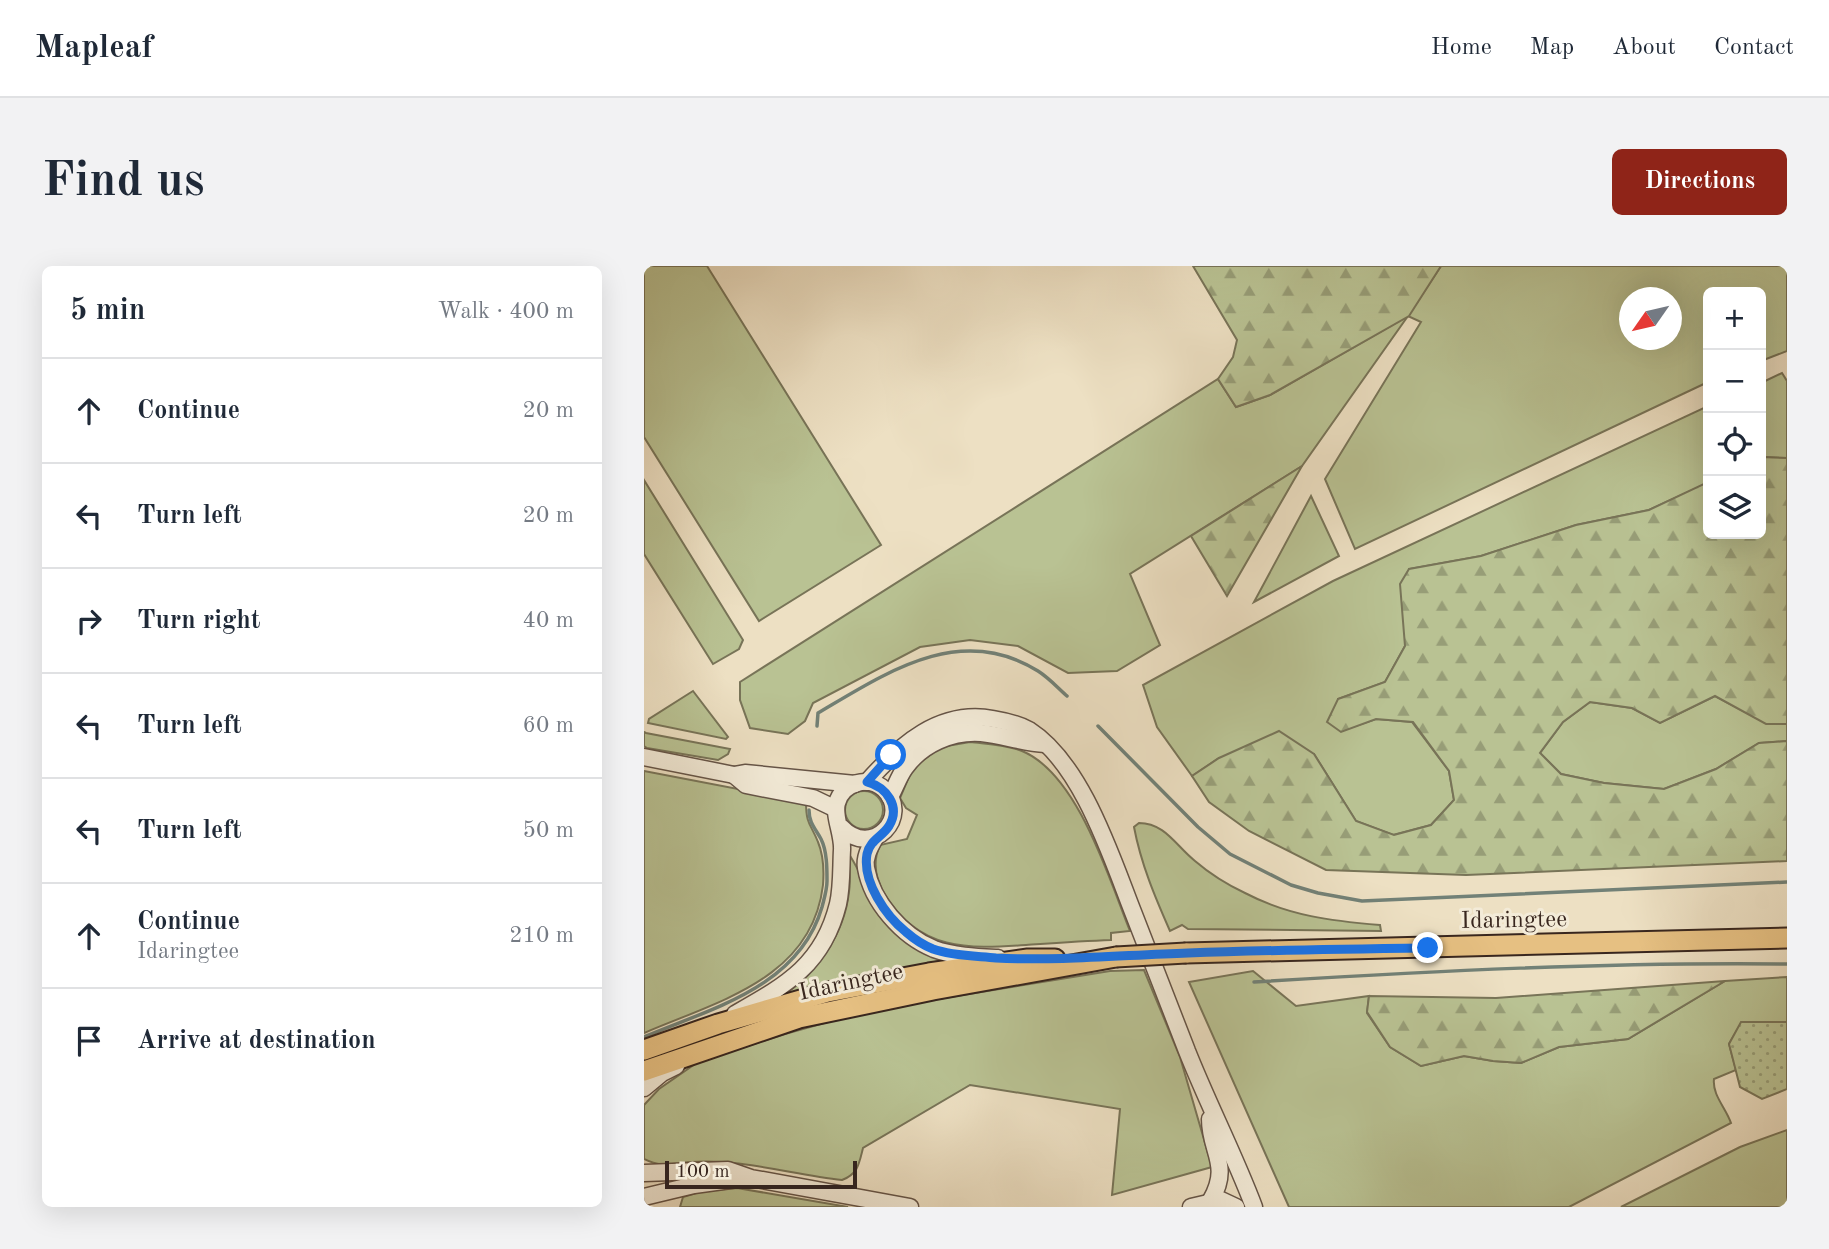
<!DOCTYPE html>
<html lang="en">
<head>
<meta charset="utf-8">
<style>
	:root { --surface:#fff; --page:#f2f2f3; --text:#1f2937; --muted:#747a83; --line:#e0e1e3; --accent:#8f2418 }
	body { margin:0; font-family:"Old Standard TT",serif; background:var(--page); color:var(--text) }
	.controls { position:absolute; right:21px; top:21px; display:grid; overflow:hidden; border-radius:10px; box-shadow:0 7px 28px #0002 }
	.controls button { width:63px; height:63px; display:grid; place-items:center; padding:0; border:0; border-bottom:2px solid var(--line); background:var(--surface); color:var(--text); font:35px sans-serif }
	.compass { position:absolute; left:975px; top:21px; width:63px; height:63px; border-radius:50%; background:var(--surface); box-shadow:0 7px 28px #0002; rotate:236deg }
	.scale { position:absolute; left:21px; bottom:18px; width:192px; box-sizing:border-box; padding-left:7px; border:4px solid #38261e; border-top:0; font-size:19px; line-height:24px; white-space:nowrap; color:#38261e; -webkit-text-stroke:5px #f3ebd8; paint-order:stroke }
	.stop { position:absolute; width:21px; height:21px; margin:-16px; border:5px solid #1a73e8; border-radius:50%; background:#fff }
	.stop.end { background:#1a73e8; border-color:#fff; box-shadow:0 2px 7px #0008 }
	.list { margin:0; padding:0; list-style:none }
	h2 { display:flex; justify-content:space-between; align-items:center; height:91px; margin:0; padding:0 28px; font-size:30px }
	h2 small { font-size:23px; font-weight:400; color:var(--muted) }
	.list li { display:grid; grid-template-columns:46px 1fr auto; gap:21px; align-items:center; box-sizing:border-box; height:105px; padding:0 28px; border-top:2px solid var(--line) }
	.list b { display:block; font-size:26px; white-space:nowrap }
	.list p { margin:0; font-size:23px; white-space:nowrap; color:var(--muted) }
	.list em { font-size:23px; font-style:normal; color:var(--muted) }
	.icon { flex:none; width:38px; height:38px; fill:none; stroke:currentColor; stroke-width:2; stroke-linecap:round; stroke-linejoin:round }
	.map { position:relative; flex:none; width:1143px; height:941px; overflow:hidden; border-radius:10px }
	header { display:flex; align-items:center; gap:42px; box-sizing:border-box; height:98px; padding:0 35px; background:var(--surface); border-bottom:2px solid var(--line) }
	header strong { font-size:33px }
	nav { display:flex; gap:38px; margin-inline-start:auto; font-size:24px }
	.intro { display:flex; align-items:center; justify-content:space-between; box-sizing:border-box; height:168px; padding:0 42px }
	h1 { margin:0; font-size:49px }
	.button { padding:18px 32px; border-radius:10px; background:var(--accent); color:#fff; font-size:24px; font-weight:700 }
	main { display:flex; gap:42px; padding:0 42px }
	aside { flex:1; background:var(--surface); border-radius:10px; box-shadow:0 7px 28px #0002 }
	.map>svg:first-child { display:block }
	.grass { fill:#b9c293; stroke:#787458; stroke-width:2; fill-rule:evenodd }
	.forest { fill:url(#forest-firs); stroke:#787458; stroke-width:2 }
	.park { fill:url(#park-dots); stroke:#787458; stroke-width:2 }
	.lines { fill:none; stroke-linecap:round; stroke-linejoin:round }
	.stream { stroke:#728177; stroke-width:3.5 }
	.minor-casing { stroke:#655447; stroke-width:19 }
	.major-casing { stroke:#38261e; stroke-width:23 }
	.minor { stroke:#f3ebd8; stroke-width:16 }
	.major { stroke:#e6c082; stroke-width:19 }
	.major-bridge-casing { stroke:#38261e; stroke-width:23; stroke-linecap:butt }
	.major-bridge { stroke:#e6c082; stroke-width:19 }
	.route { stroke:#1a73e8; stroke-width:9 }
	.labels { text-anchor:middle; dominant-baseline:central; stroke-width:6; stroke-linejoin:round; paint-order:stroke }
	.street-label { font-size:24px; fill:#38261e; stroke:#f3ebd8 }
</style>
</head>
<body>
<header>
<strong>Mapleaf</strong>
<nav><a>Home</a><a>Map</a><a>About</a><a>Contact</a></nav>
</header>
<div class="intro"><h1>Find us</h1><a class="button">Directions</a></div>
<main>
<aside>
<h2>5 min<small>Walk · 400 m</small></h2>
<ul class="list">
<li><svg class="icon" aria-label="ahead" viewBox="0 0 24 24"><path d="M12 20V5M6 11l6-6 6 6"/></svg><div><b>Continue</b></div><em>20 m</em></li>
<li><svg class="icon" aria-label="left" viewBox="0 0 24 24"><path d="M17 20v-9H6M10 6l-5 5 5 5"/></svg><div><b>Turn left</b></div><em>20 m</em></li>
<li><svg class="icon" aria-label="right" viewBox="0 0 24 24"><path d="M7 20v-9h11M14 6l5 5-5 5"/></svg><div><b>Turn right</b></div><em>40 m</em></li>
<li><svg class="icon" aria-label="left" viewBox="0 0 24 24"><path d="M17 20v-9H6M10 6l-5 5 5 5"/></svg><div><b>Turn left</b></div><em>60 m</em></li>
<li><svg class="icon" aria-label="left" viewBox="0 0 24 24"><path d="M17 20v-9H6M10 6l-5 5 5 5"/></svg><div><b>Turn left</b></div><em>50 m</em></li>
<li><svg class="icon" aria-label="ahead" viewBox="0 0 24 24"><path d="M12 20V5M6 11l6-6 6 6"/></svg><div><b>Continue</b><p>Idaringtee</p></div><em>210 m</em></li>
<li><svg class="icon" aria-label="arrive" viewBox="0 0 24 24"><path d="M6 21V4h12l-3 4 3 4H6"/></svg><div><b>Arrive at destination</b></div></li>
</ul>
</aside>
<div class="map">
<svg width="1143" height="941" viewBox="0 0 1143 941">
	<defs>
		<pattern id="forest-firs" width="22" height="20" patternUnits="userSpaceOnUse" patternTransform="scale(1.75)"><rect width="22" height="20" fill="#b9c293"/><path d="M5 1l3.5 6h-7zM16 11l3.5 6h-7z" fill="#979d77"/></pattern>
		<pattern id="park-dots" width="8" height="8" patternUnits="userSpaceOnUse" patternTransform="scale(1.75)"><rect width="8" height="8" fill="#b9c293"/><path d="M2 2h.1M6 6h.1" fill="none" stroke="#979d77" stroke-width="1.8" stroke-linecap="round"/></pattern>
	</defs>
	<rect width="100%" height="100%" fill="#ede0c3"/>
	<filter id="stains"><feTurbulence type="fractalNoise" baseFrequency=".00286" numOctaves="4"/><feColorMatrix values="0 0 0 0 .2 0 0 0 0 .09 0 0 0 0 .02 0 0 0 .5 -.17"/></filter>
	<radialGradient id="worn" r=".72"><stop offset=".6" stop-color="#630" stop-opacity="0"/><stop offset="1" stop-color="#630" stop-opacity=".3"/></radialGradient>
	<!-- grass -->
	<g class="grass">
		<path d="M0,0H63L237,279L115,355L0,171Z"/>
		<path d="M797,0H1143V85L1117,95V26H1064V116L711,283L681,213L777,56L764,50L658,200L486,308L516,379L473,405L424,407L374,380L326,374L276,381L169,437L161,455L144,468L106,462L96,434V416L574,113L592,141L626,129L764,50ZM986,32H1028V74H986Z"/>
		<path d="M1138,107L1143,115V192L1117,191V117Z"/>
		<path d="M1064,140V217L1005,244L932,259L837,290L765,303L761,380L741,416L694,433L697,465L732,453L768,456L805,505L810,534L787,559L749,569L712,555L670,488L575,492L548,510L513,461L499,419L689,315Z"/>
		<path d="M0,214L99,374L95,383L69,398L0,288Z"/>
		<path d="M667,230L695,290L610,336Z"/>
		<path d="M49,425L84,471L82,473L4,457L5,453Z"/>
		<path d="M1071,430L1122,457L1143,458V475L1115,477L1072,503L1020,523L960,517L917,508L896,487L919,456L946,436L988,442L1016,457Z"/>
		<path d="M0,466L2,467L86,483L84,488L74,494L3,482L0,480Z"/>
		<path d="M326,476C343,478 361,478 378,485C434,508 465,613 486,665L467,667V674C439,675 411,677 382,679C323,683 276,685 241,629C231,612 228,596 236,579L263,573L273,549L262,542L256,532L269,501L297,481Z"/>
		<path d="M0,505L162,536C162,559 167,558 174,576C179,588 180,606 179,619C168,713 74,735 0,767Z"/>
		<circle cx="220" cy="544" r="19"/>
		<path d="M495,557C521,557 532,580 551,595C565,607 584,619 601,627C645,650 688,655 736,659L737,665L544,663L538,659L526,665C511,631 497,598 490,561Z"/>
		<path d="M205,588C238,642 235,669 300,694L237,707L139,730C173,705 200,670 205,626C207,614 205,600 205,588Z"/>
		<path d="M500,704L536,791L568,901L468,929L476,843L326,819L219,882C215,898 214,908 198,914C149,909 95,892 47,896C27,897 20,903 0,893V839L15,823L54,796L141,768L227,744L466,705Z"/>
		<path d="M609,705L652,740L725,730L723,747L746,781L777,800L820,790L849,795L877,797L915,781L984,773L1081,715L1143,711V756H1098L1085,778L1092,804L1070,813C1068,829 1082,842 1087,857L925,941H645L545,716Z"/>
		<path d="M1143,864V941H977L1096,881Z"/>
		<path d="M93,922L204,941H36L39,931L59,925Z"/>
	</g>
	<!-- forest -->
	<g class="forest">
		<path d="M549,0H797L765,50L626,129L592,141L574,113L589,91L593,74Z"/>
		<path d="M1117,191L1143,192V458H1122L1071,430L1016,457L988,442L946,436L919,456L896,487L917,508L960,517L1020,523L1072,503L1115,477L1143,475V595L822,609L682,604L605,565L565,536L548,510L575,492L635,465L670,488L712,555L750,569L787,559L810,534L805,505L769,456L732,453L697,466L683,456L694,433L741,416L761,380L756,318L765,303L837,290L932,259L1005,244L1064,216V268H1117Z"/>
		<path d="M658,200L583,330L547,270Z"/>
		<path d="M1081,715L984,773L915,781L877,797L849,795L820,790L777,800L746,781L723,746L725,730L852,732Z"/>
	</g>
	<!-- park -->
	<path class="park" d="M1097,756H1143V823L1118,833L1096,821L1085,778Z"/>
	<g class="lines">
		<!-- stream -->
		<g class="stream">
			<path d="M173,460L174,447C242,407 316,356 394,405C405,412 414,422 423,430"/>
			<path d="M454,460L554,561L586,588L647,619L674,627L718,635L1143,616"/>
			<path d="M610,716C787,705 965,696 1143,698"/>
			<path d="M0,771C68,742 155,721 178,641C180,633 183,624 183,615C183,602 183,585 177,573C171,562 165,557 165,544"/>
		</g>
		<defs>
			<g id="minor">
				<path d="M0,491L90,509L101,507L211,518"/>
				<path d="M90,509L102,519L169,532L192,543"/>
				<path d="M223,516C256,479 296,443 349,453C361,455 374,458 385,464C438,498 467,590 489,646C507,693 525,739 543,785C564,838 590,888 610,941"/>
				<path d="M246,531C251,522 255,510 261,502C278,478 308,465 337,467C359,469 379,477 401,478"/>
				<path d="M231,572C226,581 220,591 222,602C228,636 258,670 290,683C309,690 334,691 354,692"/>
				<path d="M91,748C142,719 179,699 194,638C198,621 197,601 198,584C199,568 189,550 193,537C198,517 224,509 240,523C268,550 228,594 197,561"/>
				<path d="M0,822L18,807L32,800"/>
				<path d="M566,853C566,886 587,899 567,934"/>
				<path d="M0,907L84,904L107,912L266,941"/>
				<path d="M0,931L50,919L101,912"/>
				<path d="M547,941L577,934L592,941"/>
			</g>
			<g id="major">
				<path d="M542,687L1143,672"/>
				<path d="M0,784L74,758L184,726L285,707L384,693H411"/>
				<path d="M0,805L155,752L289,724L472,691"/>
			</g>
		</defs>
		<!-- minor casing -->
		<use href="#minor" class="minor-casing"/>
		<!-- major casing -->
		<use href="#major" class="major-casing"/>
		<!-- minor -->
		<use href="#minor" class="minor"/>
		<!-- major -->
		<use href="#major" class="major"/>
		<defs>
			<path id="major-bridge" d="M472,691L542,687"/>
		</defs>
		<!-- major-bridge casing -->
		<use href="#major-bridge" class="major-bridge-casing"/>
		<!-- major-bridge -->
		<use href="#major-bridge" class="major-bridge"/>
	</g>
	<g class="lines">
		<!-- route -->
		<path class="route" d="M247,489L223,516C242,521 257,540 245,560C238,571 226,574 223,588C218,616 242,650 262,666C270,673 279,679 289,683C308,690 333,690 352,692C417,695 480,689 544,687C624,684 704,683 784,682"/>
	</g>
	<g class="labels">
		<!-- street labels -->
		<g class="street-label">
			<text transform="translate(870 655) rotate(-1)">Idaringtee</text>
			<text transform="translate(207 717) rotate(-12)">Idaringtee</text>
		</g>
	</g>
	<rect width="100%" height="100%" filter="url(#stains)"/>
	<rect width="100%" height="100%" fill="url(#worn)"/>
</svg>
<div class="controls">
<button>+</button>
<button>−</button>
<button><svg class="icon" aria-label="locate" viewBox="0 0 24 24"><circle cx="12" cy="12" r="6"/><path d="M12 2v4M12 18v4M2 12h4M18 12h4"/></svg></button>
<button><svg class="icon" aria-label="layers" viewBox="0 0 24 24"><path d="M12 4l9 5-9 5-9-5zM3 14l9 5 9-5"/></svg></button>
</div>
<svg class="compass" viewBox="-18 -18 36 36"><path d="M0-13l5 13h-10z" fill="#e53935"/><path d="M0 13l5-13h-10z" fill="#747a83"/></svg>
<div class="scale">100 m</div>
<div class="stop" style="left:247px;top:489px"></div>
<div class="stop end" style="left:784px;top:682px"></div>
</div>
</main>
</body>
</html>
